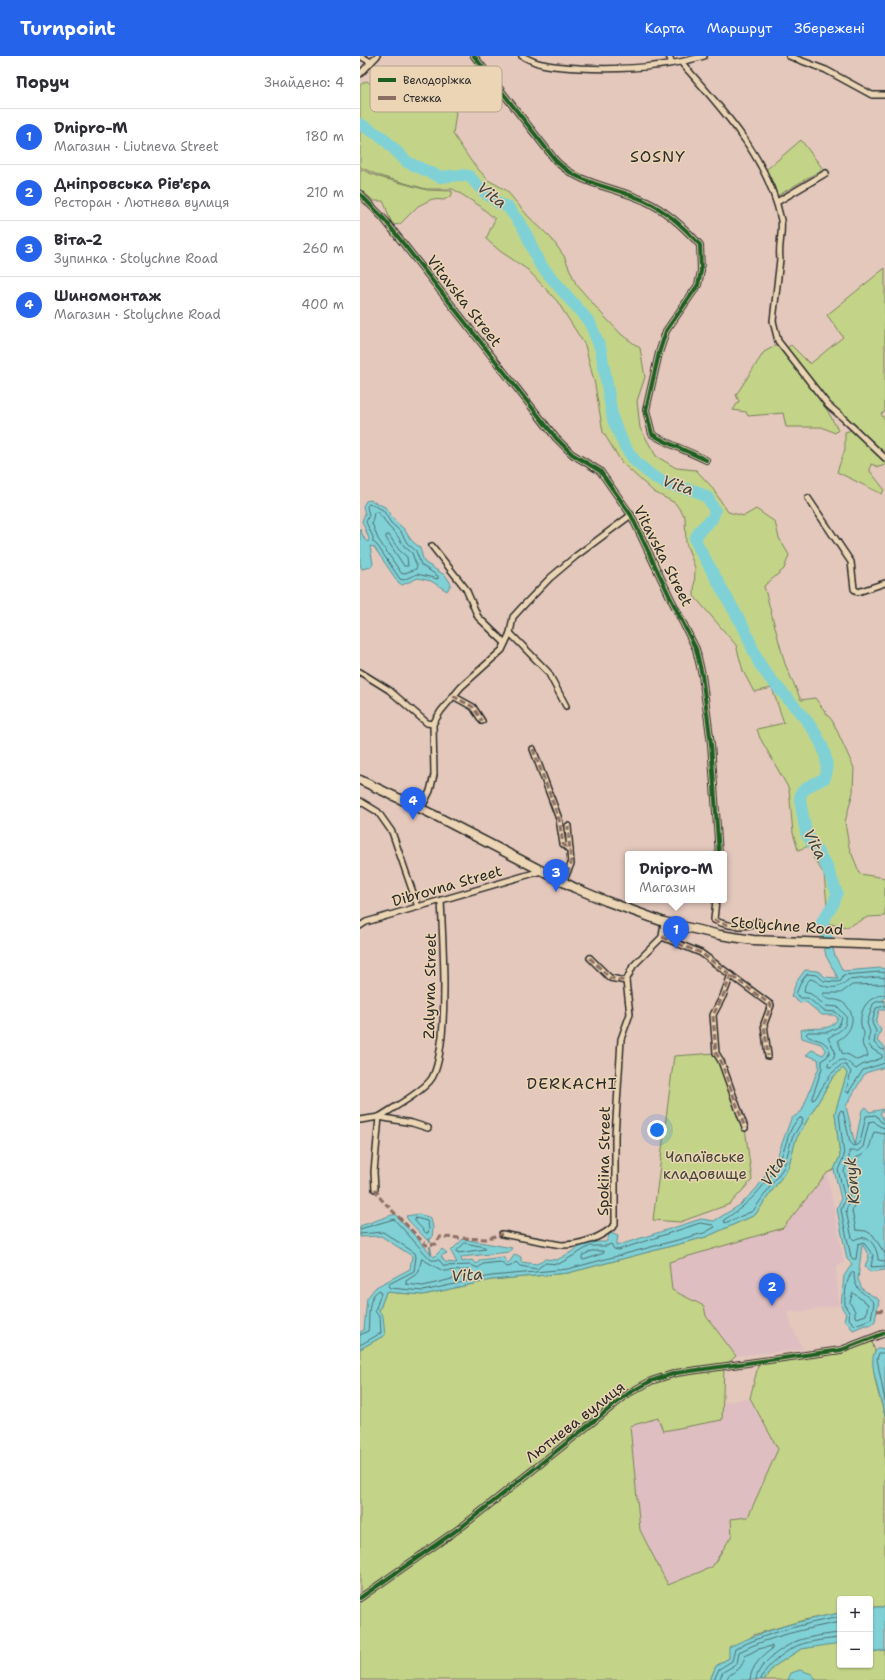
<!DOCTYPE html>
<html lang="uk">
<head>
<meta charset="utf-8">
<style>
	:root { --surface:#fff; --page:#f7f7f7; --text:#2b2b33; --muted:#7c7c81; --line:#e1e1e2; --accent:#2563eb }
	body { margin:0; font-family:"Shantell Sans",sans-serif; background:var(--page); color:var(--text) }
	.controls { position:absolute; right:12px; bottom:12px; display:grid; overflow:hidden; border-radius:4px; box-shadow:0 1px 3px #0004 }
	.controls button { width:36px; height:36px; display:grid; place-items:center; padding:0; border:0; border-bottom:1px solid var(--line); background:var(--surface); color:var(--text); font:20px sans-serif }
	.you { position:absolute; left:297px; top:1074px; width:14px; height:14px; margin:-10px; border:3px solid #fff; border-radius:50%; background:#1a73e8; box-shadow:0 0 0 6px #1a73e833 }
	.badge { display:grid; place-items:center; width:26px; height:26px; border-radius:50%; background:var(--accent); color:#fff; font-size:13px; font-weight:700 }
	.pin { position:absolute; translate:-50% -33px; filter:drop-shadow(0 1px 2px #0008) }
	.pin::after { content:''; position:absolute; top:21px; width:14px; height:12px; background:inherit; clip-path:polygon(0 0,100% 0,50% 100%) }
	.popup { position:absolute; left:265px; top:795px; width:102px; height:52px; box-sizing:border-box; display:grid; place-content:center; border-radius:4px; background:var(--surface); filter:drop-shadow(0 1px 3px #0005); font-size:13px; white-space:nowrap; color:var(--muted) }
	.popup b { font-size:15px; color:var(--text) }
	.popup::after { content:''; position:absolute; left:50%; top:100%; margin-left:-8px; border:8px solid transparent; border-top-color:var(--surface) }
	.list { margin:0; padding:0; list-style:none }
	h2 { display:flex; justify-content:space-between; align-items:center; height:52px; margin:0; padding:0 16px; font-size:17px }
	h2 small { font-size:13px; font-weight:400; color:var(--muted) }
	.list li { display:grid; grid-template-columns:26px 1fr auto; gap:12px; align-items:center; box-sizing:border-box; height:56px; padding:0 16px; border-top:1px solid var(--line) }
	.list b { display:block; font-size:15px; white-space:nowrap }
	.list p { margin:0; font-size:13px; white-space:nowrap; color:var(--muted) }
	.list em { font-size:13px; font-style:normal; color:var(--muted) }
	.map { position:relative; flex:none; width:525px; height:1624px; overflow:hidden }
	header { display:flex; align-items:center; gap:24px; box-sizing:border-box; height:56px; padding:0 20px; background:var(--accent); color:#fff }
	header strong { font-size:19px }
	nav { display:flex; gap:22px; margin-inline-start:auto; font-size:14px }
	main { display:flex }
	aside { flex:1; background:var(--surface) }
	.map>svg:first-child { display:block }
	.built { fill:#dfbec1 }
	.green { fill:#c3d488; stroke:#77805a }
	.water { fill:#80d1d6; stroke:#5e8f92 }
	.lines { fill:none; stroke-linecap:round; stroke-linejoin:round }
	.shore { stroke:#4d6d6f; stroke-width:1 }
	.stream { stroke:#5e8f92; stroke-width:2 }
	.river { stroke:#80d1d6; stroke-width:12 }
	.street-casing { stroke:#2b2b2b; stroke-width:8 }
	.primary-casing { stroke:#2b2b2b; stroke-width:11 }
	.street { stroke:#ecd5b4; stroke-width:5 }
	.primary { stroke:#ecd5b4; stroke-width:8 }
	.quiet { stroke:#8d6e63; stroke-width:3; stroke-dasharray:6 3; stroke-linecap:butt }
	.cycleway-casing { stroke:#ecd5b4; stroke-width:6 }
	.cycleway { stroke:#1b5e20; stroke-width:4 }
	.labels { text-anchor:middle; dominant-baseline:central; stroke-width:3; stroke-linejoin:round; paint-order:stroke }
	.street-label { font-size:15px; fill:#2b2b2b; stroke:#ecd5b4 }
	.park-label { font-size:15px; fill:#424439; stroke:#ecd5b4 }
	.neighbourhood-label { font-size:16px; letter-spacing:1px; fill:#2b2b2b; stroke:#ecd5b4 }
	.water-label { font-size:16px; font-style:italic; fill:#384445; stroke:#ecd5b4 }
	.key { fill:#ecd5b4; stroke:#b2a28b; stroke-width:1 }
	.key-label { font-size:11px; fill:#2b2b2b }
</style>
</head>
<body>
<header>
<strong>Turnpoint</strong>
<nav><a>Карта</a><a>Маршрут</a><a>Збережені</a></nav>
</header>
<main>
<aside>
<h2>Поруч<small>Знайдено: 4</small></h2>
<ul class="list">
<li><span class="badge">1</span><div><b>Dnipro-M</b><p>Магазин · Liutneva Street</p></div><em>180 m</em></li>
<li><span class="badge">2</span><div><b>Дніпровська Рів'єра</b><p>Ресторан · Лютнева вулиця</p></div><em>210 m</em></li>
<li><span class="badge">3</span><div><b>Віта-2</b><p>Зупинка · Stolychne Road</p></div><em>260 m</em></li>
<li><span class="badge">4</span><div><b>Шиномонтаж</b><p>Магазин · Stolychne Road</p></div><em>400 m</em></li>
</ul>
</aside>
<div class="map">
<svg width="525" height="1624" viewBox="0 0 525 1624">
	<rect width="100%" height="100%" fill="#e4c8bc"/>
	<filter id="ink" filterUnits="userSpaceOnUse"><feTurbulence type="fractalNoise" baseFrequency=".025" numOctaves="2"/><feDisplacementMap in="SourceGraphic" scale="8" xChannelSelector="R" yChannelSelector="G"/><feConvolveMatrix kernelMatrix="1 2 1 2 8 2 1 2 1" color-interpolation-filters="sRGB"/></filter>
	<g filter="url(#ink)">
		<!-- built -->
		<g class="built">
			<path d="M467,1117L484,1206L476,1212L479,1249L446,1255L428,1256L431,1269L443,1293L376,1300L346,1260L344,1250L312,1234L309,1205L423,1172Z"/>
			<path d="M390,1342L418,1393L388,1461L371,1463L372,1479L352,1511L308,1530L280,1474L270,1370L298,1362L303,1375L362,1364V1347Z"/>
		</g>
		<!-- green -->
		<g class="green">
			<path d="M6,25L25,35L47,41L63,35L77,42L96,56L93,78L111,105L128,124L146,134L168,160L191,182L204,200L216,228L241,257L262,279L280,292L285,321L277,345L280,372L296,400L316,412L336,414L351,430L368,456L384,460L396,453L415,466L419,482L429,499L424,513L404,530L425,608L441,644L455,642L473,666L494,712L493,736L485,766L489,791L500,818L525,822V860L508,861L487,871L459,866L467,849L464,818L454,803L449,790L438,794L433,777L429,733L400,682L397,673L424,667L412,632L394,636L383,615L376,589L334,540L335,512L326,487L325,461L315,447L294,436L262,407L243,376L235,329L225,289L197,245L168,214L140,195L126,183L135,163L120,150L93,133H66L20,120L0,111V29Z"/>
			<path d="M441,84L463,113L417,140L406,114Z"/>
			<path d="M0,113L19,121L67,134L92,135V139L84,144L72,143L58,150L40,168L34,169C27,161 28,154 23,145H14L0,134Z"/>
			<path d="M525,212V355L521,358L525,364V399L511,387L495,369L470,347L427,292L431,289L450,308L483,281L467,259Z"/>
			<path d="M417,289L466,352L478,374L475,377L462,371H426L423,357L388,360L386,356L373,354L379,345L376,339L404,296Z"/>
			<path d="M492,374L525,405V409L519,411L511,408L510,415L524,433L522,438L477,416L485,393V376Z"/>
			<path d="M356,997L385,1072L392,1124L370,1148L320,1166L293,1164L314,1000Z"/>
			<path d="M483,1012L487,1017L475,1057L480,1100L474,1114L467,1117L423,1172L309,1206L312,1234L344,1250L346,1260L376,1300L364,1311L362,1364L303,1375L298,1362L270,1370L280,1474L308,1529L352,1511L372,1479L371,1463L388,1461L418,1393L390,1342L399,1306L481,1294L511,1283L515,1295C509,1312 520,1342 525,1360V1551H510V1543H480V1557L444,1564L393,1579L369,1602L356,1610L350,1624H0V1293L25,1279L19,1255L26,1236L63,1239L131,1224L208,1217L346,1181L395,1159L428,1112L436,1083L473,1021Z"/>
			<path d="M479,1586L480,1609H510V1596L525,1594V1624H404L413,1611L441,1593Z"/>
		</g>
		<!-- water -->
		<g class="water">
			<path d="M10,444L25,451L34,464L44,473L51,484L60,492L64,506L86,520L91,528L87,535L71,525L58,522L42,529L38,526L14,491L10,490L13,508L11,511L2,513L0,508V473L5,484L8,486L9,483L2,465L5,458L3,450L6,445Z"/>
			<path d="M459,866L466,868L475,900L483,915L521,912L525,913V941L523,944L525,945V954H519L516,967L521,974L517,985L525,991V1011L505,1017L486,1050L495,1089L502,1054L506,1051L509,1056L525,1053L520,1057L525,1066V1214L510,1216L505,1210L509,1200L502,1188L498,1223L502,1233L519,1244L515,1265L511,1269H505L493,1274L484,1263L486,1258L481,1250L484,1220L492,1208L487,1203L477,1153L481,1143L474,1114L480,1100L475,1057L487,1017L483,1012L473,1021L436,1083L428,1112L395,1159L346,1181L208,1217L131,1224L63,1239L26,1236L19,1255L23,1260L25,1279L0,1293V1276L4,1274L7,1242L16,1231L50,1213L52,1200L21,1180L0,1181V1170L35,1158L74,1201L82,1193L87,1197L81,1200L85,1206L97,1207L91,1195L103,1183L152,1192L149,1196L101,1201L102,1206L112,1204L117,1208L120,1204L143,1201L148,1208L155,1198L161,1201V1206L177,1208L184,1203L197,1204L229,1186H246L250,1177L258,1180L256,1190L341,1163L354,1165L380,1149L397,1132L417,1101L431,1063L442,1055L459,1011L458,1003L446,999L452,994L463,999L466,995L461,988L442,982L441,974C455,970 471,977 478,962L474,959H462L446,946L440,947L431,940L437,925L445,914L458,915L465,921L478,922L466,900Z"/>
			<path d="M59,1158L71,1162L73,1172L72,1182L67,1184L48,1164L46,1160Z"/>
			<path d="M519,1292L525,1293V1360C522,1347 511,1314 513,1302C513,1298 516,1294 519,1292Z"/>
			<path d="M510,1551H525V1594L510,1596Z"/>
			<path d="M480,1557V1587L441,1593L413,1611L404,1624H350L356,1610L369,1602V1591C405,1574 442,1564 480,1557Z"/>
			<path d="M440,1614L452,1618L456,1624H428L431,1617Z"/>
		</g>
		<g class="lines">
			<!-- shore -->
			<g class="shore">
				<path d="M9,448L15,450L23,454L31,467L41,476L47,487L56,495L61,509L78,520V523L57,518L43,524L40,523L17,489L13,486V481L6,466L9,459L7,451Z"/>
				<path d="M17,456L23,462L28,470L37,479L44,490L52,497L57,511L56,513L42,518L18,483L12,467L14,457Z"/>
				<path d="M29,479L39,494L47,501L48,510H44L26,482V480Z"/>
				<path d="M525,917L520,916L483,919L481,925L477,926L464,925L457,919L447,918L441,926L436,938L441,942H448L464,955L476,956L482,962L478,971L468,976H448L446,978C451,986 464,980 470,995L467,1001L462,1004V1012L452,1042V1044L455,1043L470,1019L481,1009H486L491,1016L486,1035L488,1037L503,1014L525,1007"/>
				<path d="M525,922L519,921L488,924C481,931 472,934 462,929C457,927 456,924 450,923L445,929L444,936L451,938L466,950L478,951L486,960C488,973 477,976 468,982L475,995L474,1001L468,1007V1011H471C485,999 484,1004 496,1013L502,1009L522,1002V999L512,993L509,989L508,984L510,976L507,967L513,948L518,945H525"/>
				<path d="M525,928L492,929L481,937H463V940C470,946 473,942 480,945C494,952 496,968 485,979C483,981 480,983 478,984L482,997L489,999L497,1004L508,1000C508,996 504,994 503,990C501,985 504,982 504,977C504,975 501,972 501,969C499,953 509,939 525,939"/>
				<path d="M525,950L516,952L512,967L516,975L514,987L521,993L525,994"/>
				<path d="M440,1062H442L443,1064L432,1082L424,1111L393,1155L365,1167L364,1164C391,1146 405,1131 420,1103C427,1090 428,1070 440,1062Z"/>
				<path d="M525,1067L521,1066L516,1059L506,1060L500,1087L498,1089L494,1090L490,1086L483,1055L481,1054L479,1057L484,1100L478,1114L485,1143L481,1154L491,1201L493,1203H496L498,1188L503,1186L513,1199L511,1211L525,1210"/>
				<path d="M525,1072L519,1070L514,1065L509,1066L503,1091L498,1095H489V1102L484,1115L490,1142L486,1155L492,1182L494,1184C508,1175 518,1192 518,1204L525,1205"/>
				<path d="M525,1078L514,1076C509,1090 511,1097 495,1102L490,1116L496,1142L492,1155L496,1174L506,1175L513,1179L525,1198"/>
				<path d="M56,1162L67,1165L69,1172L68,1177H66L55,1165Z"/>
				<path d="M0,1173L34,1163L71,1204H79L84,1210L111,1209L118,1212L123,1208L140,1206L147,1211L151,1210L156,1206L160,1210L177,1213L185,1207L199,1208L230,1190H246L251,1188L254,1193L258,1194L340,1167L353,1169L355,1171L344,1177L208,1213L131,1220L63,1235L30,1232L28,1230L29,1228L54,1215L56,1201L55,1197L23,1176L0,1178"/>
				<path d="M105,1187L125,1191L126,1193L98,1197L97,1195Z"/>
				<path d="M232,1195H243L244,1197L224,1204L222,1203V1200Z"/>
				<path d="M62,1203L83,1215L110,1214L113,1218L63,1230L46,1228V1225L58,1217Z"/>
				<path d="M492,1216L494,1217C494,1236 505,1236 514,1247L511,1263L495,1269L489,1263C491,1254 486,1255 485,1248C484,1240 487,1221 492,1216Z"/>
				<path d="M493,1237L508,1248L506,1259L497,1262L495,1261V1255L490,1247Z"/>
				<path d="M0,1279L8,1275C10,1263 6,1240 20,1234L21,1237L15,1255L20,1262L21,1277L0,1289"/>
				<path d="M525,1297H519L517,1303L525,1345"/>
				<path d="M354,1624L359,1613L372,1605L375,1593C408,1576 444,1568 480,1561"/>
				<path d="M359,1624L363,1616L377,1608L379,1596C410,1580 446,1573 480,1566"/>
				<path d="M366,1624C372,1612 380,1620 385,1600L398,1593L412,1590V1593C402,1600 391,1610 390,1624"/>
				<path d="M396,1624C397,1608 423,1591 437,1585C447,1581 469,1578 480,1577"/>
				<path d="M401,1624C403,1611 427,1594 439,1589C450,1585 469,1583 480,1582"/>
			</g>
			<!-- stream -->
			<g class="stream">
				<path d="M69,1183L70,1186"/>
				<path d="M70,1191L71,1198"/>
			</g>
			<!-- river -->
			<path class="river" d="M0,68L22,81L47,106L80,121L101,119L109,120L125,137L140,148L148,151L164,173L179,207L230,267L241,294L253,364L265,391L276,406L291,419L308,429L336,435L348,442L355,455L352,463L340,474L335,483L339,492C354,519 370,547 385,574C391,587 395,602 403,613C423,643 477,682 465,722L449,730L441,737L440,744L446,777L467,811L477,837L474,847L462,866L467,881"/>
			<defs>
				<g id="street">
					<path d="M0,0L11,6"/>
					<path d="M114,0L196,105C219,129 256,131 285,145C307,155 324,171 340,189L341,215L338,229L306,275L299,297L286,354L292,378C309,389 328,395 346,404"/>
					<path d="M162,0C168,3 175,7 182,8C194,11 206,11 219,12C260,14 304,12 344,0"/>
					<path d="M309,0L312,7"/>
					<path d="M429,0L466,14L512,39H525"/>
					<path d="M321,6C362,53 408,101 421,164C423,177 418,190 420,203L413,265L418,285L468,349L483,362L525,402"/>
					<path d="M0,18L17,0"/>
					<path d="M0,138L24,163L196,382L212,398L240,415L271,459L309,539L336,593L342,619L351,688L359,798"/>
					<path d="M417,146L466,117"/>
					<path d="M448,442L491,506L494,533L498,536L525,527"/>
					<path d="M72,490L106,533L118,561L145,587"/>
					<path d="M150,577L188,616L206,650"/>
					<path d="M0,616L29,634L67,667L73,668"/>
					<path d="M93,640L113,651L122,665"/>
					<path d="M173,693L199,763L203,788L210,794"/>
					<path d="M0,745L18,756L32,776L58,851"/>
					<path d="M61,753L70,735L74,719L73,668L81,655L101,631L142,594L150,577L153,561L164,549L190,522L216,500L271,459"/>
					<path d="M203,826L211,808L208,770"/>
					<path d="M356,844L354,864C368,871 385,872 398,866"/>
					<path d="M0,870L6,866L181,815"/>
					<path d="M302,881L341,897L411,949L404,968L408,1000"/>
					<path d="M230,902L250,922L266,925"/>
					<path d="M371,919L363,940L353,959L356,997L361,1005L385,1072"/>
					<path d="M19,1061C33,1052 64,1035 72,1022C79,1010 80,993 82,980C86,935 83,889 81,844"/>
					<path d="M0,1064L19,1061L52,1067L68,1072"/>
					<path d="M15,1133L14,1116L19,1061"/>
					<path d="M142,1178L201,1189C221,1189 241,1182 255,1169V1080L260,1001L261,983L270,958L266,925L273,910L302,881L304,866"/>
					<path d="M0,1542L104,1469L269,1337L291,1325L316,1317L481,1294L525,1277"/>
				</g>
				<path id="primary" d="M0,724L74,759L215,832L246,845L304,866L360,879L393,884L525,889"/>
			</defs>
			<!-- street casing -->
			<use href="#street" class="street-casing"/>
			<!-- primary casing -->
			<use href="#primary" class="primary-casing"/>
			<!-- street -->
			<use href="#street" class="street"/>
			<!-- primary -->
			<use href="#primary" class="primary"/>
			<!-- quiet -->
			<g class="quiet">
				<path d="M93,640L113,651L122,665"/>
				<path d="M173,693L199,763L203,788L210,794"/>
				<path d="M203,826L211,808L208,770"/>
				<path d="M354,864C368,871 385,872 398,866"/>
				<path d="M302,881L341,897L411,949L404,968L408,1000"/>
				<path d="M230,902L250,922L266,925"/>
				<path d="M371,919L363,940L353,959L356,997L361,1005L385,1072"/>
				<path d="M15,1133L21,1143L66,1189L76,1188L80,1181L125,1183L142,1178"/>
				<path d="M517,1255L525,1254"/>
			</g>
			<defs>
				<g id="cycleway">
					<path d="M114,0L196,105C219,129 256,131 285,145C307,155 324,171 340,189L341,215L338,229L306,275L299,297L286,354L292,378C309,389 328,395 346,404"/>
					<path d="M0,138L24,163L196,382L212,398L240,415L271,459L309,539L336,593L342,619L351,688L359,798"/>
					<path d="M0,1542L104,1469L269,1337L291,1325L316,1317L481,1294L525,1277"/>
				</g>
			</defs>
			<!-- cycleway casing -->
			<use href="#cycleway" class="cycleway-casing"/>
			<!-- cycleway -->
			<use href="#cycleway" class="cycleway"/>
		</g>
	</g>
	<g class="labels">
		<!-- street labels -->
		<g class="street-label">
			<text transform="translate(104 245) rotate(52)">Vitavska Street</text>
			<text transform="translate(303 500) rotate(63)">Vitavska Street</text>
			<text transform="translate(87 830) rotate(-16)">Dibrovna Street</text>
			<text transform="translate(427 870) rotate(4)">Stolychne Road</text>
			<text transform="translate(70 930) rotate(-89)">Zalyvna Street</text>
			<text transform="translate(244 1105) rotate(-89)">Spokiina Street</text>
			<text transform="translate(215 1366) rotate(-38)">Лютнева вулиця</text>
		</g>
		<!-- park labels -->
		<g class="park-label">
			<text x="345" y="1101">Чапаївське<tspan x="345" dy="17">кладовище</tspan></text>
		</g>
		<!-- neighbourhood labels -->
		<g class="neighbourhood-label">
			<text x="298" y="100">SOSNY</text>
			<text x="212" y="1027">DERKACHI</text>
		</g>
		<!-- water labels -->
		<g class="water-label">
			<text transform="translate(132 139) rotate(38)">Vita</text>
			<text transform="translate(318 429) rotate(19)">Vita</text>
			<text transform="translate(455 788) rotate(62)">Vita</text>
			<text transform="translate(413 1115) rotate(-58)">Vita</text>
			<text transform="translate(492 1125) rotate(-95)">Konyk</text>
			<text transform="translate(107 1219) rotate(-5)">Vita</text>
		</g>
	</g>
	<!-- legend -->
	<rect x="10" y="10" width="132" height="46" rx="6" class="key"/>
	<rect x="18" y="22" width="18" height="4" fill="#1b5e20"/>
	<rect x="18" y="40" width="18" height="4" fill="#8d6e63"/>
	<g class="key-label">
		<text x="43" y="28">Велодоріжка</text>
		<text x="43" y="46">Стежка</text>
	</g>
</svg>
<div class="controls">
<button>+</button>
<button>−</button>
</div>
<div class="you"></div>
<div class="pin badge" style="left:316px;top:893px">1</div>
<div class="popup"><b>Dnipro-M</b>Магазин</div>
<div class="pin badge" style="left:412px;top:1250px">2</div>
<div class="pin badge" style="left:196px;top:836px">3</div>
<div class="pin badge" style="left:53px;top:764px">4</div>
</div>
</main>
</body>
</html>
